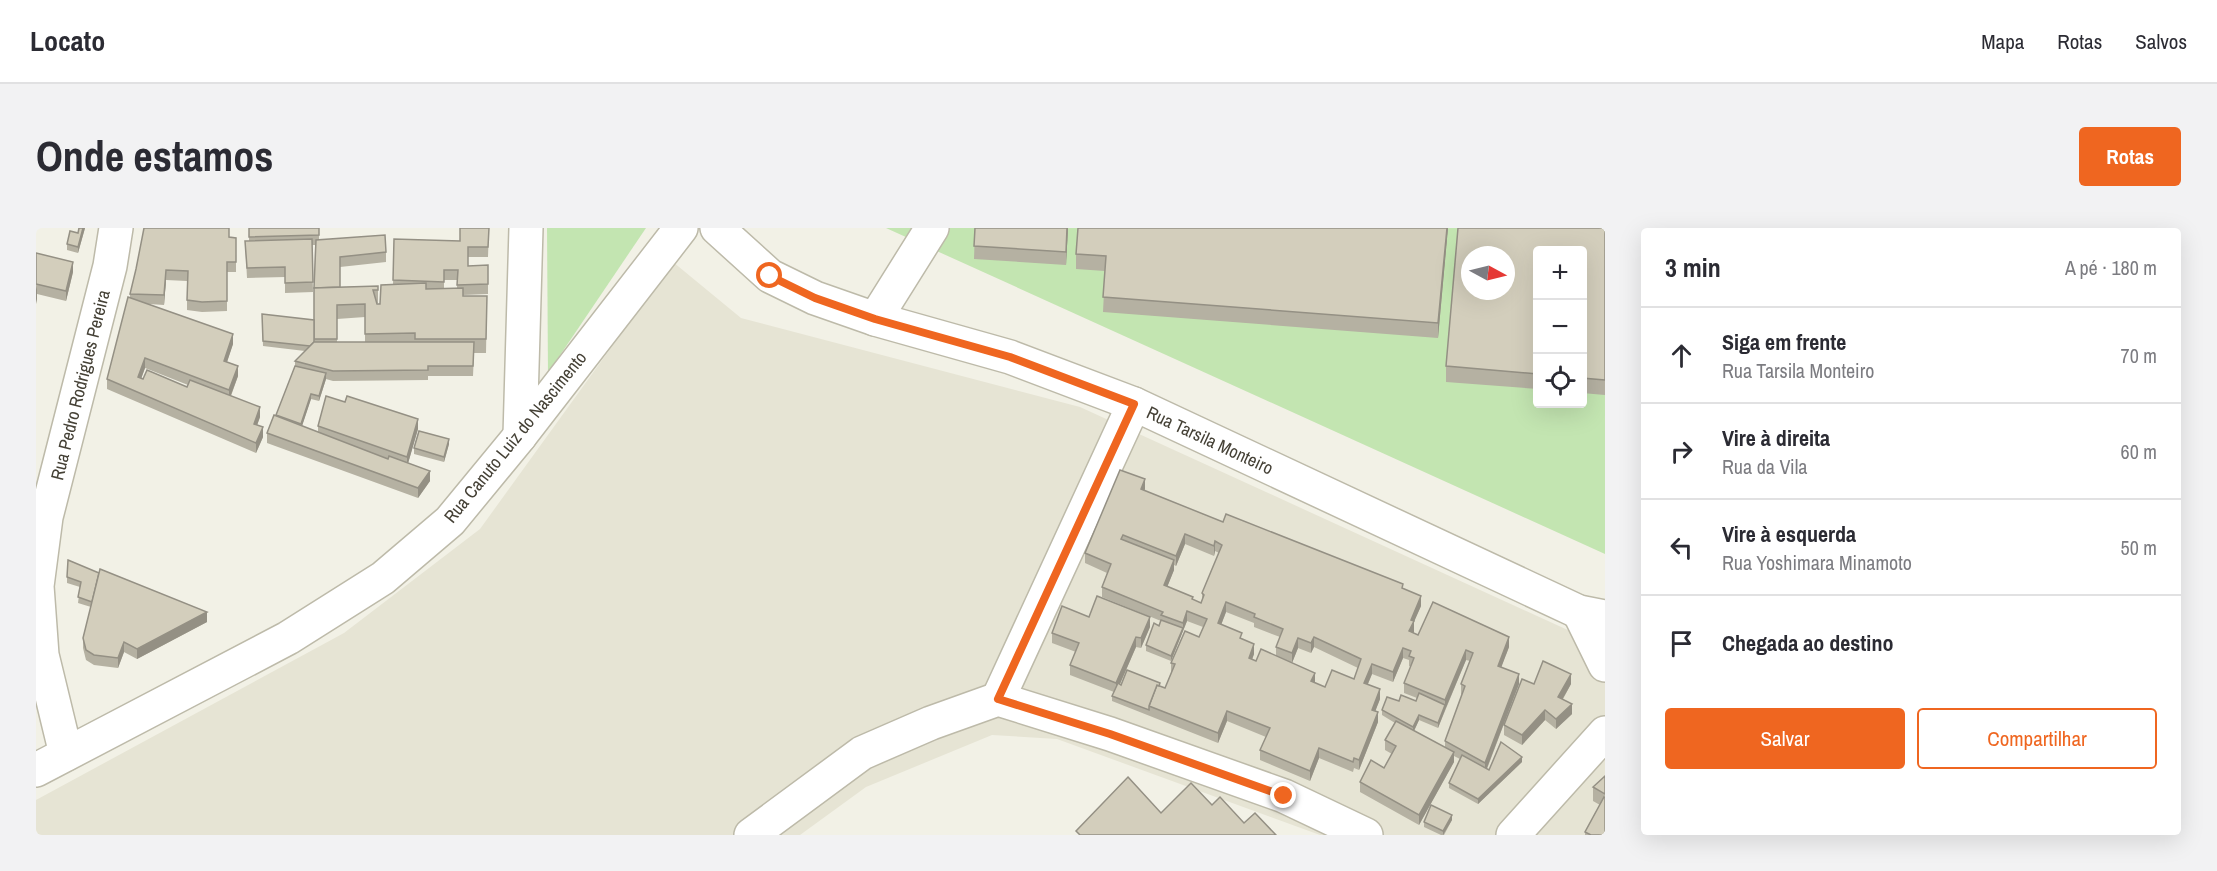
<!DOCTYPE html>
<html lang="pt">
<head>
<meta charset="utf-8">
<style>
	:root { --surface:#fff; --page:#f2f2f3; --text:#2b2b33; --muted:#7c7c81; --line:#e1e1e2; --accent:#ef6620 }
	body { margin:0; font-family:"Archivo Narrow",sans-serif; background:var(--page); color:var(--text) }
	.controls { position:absolute; right:18px; top:18px; display:grid; overflow:hidden; border-radius:6px; box-shadow:0 6px 24px #0002 }
	.controls button { width:54px; height:54px; display:grid; place-items:center; padding:0; border:0; border-bottom:2px solid var(--line); background:var(--surface); color:var(--text); font:30px sans-serif }
	.compass { position:absolute; left:1425px; top:18px; width:54px; height:54px; border-radius:50%; background:var(--surface); box-shadow:0 6px 24px #0002; rotate:97deg }
	.stop { position:absolute; width:18px; height:18px; margin:-14px; border:4px solid #ef6620; border-radius:50%; background:#fff }
	.stop.end { background:#ef6620; border-color:#fff; box-shadow:0 2px 6px #0008 }
	.list { margin:0; padding:0; list-style:none }
	h2 { display:flex; justify-content:space-between; align-items:center; height:78px; margin:0; padding:0 24px; font-size:26px }
	h2 small { font-size:20px; font-weight:400; color:var(--muted) }
	.list li { display:grid; grid-template-columns:39px 1fr auto; gap:18px; align-items:center; box-sizing:border-box; height:96px; padding:0 24px; border-top:2px solid var(--line) }
	.list b { display:block; font-size:22px; white-space:nowrap }
	.list p { margin:0; font-size:20px; white-space:nowrap; color:var(--muted) }
	.list em { font-size:20px; font-style:normal; color:var(--muted) }
	.actions { display:flex; gap:12px; padding:18px 24px }
	.actions a { flex:1; padding:14px 0; border:2px solid var(--accent); border-radius:6px; text-align:center; font-size:21px; color:var(--accent) }
	.actions .main { background:var(--accent); color:#fff }
	.icon { flex:none; width:33px; height:33px; fill:none; stroke:currentColor; stroke-width:2; stroke-linecap:round; stroke-linejoin:round }
	.map { position:relative; flex:none; width:1569px; height:607px; overflow:hidden; border-radius:6px }
	header { display:flex; align-items:center; gap:36px; box-sizing:border-box; height:84px; padding:0 30px; background:var(--surface); border-bottom:2px solid var(--line) }
	header strong { font-size:28px }
	nav { display:flex; gap:33px; margin-inline-start:auto; font-size:21px }
	.intro { display:flex; align-items:center; justify-content:space-between; box-sizing:border-box; height:144px; padding:0 36px }
	h1 { margin:0; font-size:42px }
	.button { padding:15px 27px; border-radius:6px; background:var(--accent); color:#fff; font-size:21px; font-weight:700 }
	main { display:flex; gap:36px; padding:0 36px }
	aside { flex:1; background:var(--surface); border-radius:6px; box-shadow:0 6px 24px #0002 }
	.map>svg:first-child { display:block }
	.residential { fill:#e6e4d4 }
	.green { fill:#c3e5b1; fill-rule:evenodd }
	.lines { fill:none; stroke-linecap:round; stroke-linejoin:round }
	.street-casing { stroke:#bdbaa9; stroke-width:36 }
	.street { stroke:#fff; stroke-width:33 }
	.wall { fill:#b5b1a2; fill-rule:evenodd }
	.shaded-wall { fill:#949084 }
	.building { fill:#d3cebc; stroke:#949084; stroke-width:1.5; fill-rule:evenodd }
	.route { stroke:#ef6620; stroke-width:8 }
	.labels { text-anchor:middle; dominant-baseline:central; stroke-width:5; stroke-linejoin:round; paint-order:stroke }
	.street-label { font-size:18px; fill:#454136; stroke:#fff }
</style>
</head>
<body>
<header>
<strong>Locato</strong>
<nav><a>Mapa</a><a>Rotas</a><a>Salvos</a></nav>
</header>
<div class="intro"><h1>Onde estamos</h1><a class="button">Rotas</a></div>
<main>
<div class="map">
<svg width="1569" height="607" viewBox="0 0 1569 607">
	<rect width="100%" height="100%" fill="#f2f1e6"/>
	<!-- residential -->
	<path class="residential" d="M637,34L705,90L1044,179L1569,419V607H1284L1021,511L956,507L830,559L764,607H0V572L308,405L444,301Z"/>
	<!-- green -->
	<g class="green">
		<path d="M511,0H610L512,145Z"/>
		<path d="M850,0H1569V326ZM1502,22H1546V176H1502ZM1434,27H1470V63H1434Z"/>
	</g>
	<g class="lines">
		<defs>
			<g id="street">
				<path d="M681,0L734,48L779,70L839,91L974,129L1098,176L1543,384L1569,389"/>
				<path d="M839,91L896,0"/>
				<path d="M484,208L490,0"/>
				<path d="M1543,384L1569,437"/>
				<path d="M962,471L1098,176"/>
				<path d="M30,526L6,427L1,358L10,289L74,38L80,0"/>
				<path d="M0,542L252,410L347,350L414,293L484,208L645,0"/>
				<path d="M715,607L826,525L895,495L962,471L1074,506L1248,568L1330,607"/>
				<path d="M1477,607L1569,505"/>
			</g>
		</defs>
		<!-- street casing -->
		<use href="#street" class="street-casing"/>
		<!-- street -->
		<use href="#street" class="street"/>
	</g>
	<!-- wall -->
	<g class="wall">
		<path d="M43,0H49L42,25L31,22V16L42,5Z"/>
		<path d="M213,0H283V12L350,24V34L304,39V59L342,58V75H340L341,76H344L357,57L358,11L424,13L453,0L452,29H432V38L452,37V66L427,67V68H451L450,125H438L437,148H392V152L297,153L290,151L283,173L275,171L266,198L282,204V198L382,201L372,235L394,253L382,270L231,215V205L240,188L259,138V133L269,123L227,118L226,86L278,92L279,17H276L277,64L249,65V49L211,50L209,13H213ZM408,52H421V61H408ZM329,89V114H301V91Z"/>
		<path d="M939,0H1032L1030,37L938,31Z"/>
		<path d="M1042,0H1412L1402,110L1067,84L1069,43L1040,41V26Z"/>
		<path d="M1422,0H1569V167L1546,165V22H1502V161L1410,154V138ZM1434,27H1470V63H1434Z"/>
		<path d="M193,9L200,10V44H191V83L166,84L151,82V53L130,52L128,77L113,76L197,116L191,134L202,148L195,168L224,189L221,197L227,209L220,225L71,161V151L94,69V66L100,41ZM109,140L152,157L151,159L105,151Z"/>
		<path d="M0,25L37,44L30,73L1,66L0,76Z"/>
		<path d="M413,216L408,234L378,226V220Z"/>
		<path d="M1109,261V263L1187,294L1367,361L1385,378L1378,393V404L1377,405L1382,407L1473,419L1465,439L1483,456L1451,541L1453,542L1486,534L1442,576L1413,560V555L1424,531L1418,528V534L1383,597L1324,564V554L1348,540L1356,526L1349,522V512L1359,495L1346,487V482L1363,473H1380L1381,470L1368,465V455L1375,439L1373,438V432L1367,430L1357,454L1336,446L1332,456L1344,471L1339,483L1342,494L1323,542L1318,540L1317,544L1283,530L1274,553L1224,532V522L1230,509L1191,493L1182,515L1076,473V468L1078,464L1034,447V437L1040,424L1016,415V405L1053,389L1114,399L1105,420L1100,419L1084,456L1124,458L1129,460L1135,445V435L1163,409L1167,399L1151,393L1135,433L1110,423V417L1125,393L1066,369V359L1071,345L1049,335V325ZM1149,316L1178,328L1179,323L1183,325L1166,365V372L1165,375L1131,359L1138,342V337L1140,338ZM1190,384L1218,395V399L1244,409L1240,419V428L1220,433L1216,431L1218,426L1206,411L1185,397ZM1278,419L1322,440L1318,451L1289,459L1278,455L1256,435L1262,420L1275,425ZM1430,432L1434,433L1425,456V466H1426L1409,513V520L1378,503L1383,492L1402,500Z"/>
		<path d="M31,349L171,394L101,431L88,424L82,440L58,437L50,432L47,420V410L55,379L42,375L44,359L31,355Z"/>
		<path d="M1498,456H1535L1527,471L1536,486L1520,501L1509,492L1486,517L1468,507V497Z"/>
		<path d="M1569,548V607H1549V604L1564,577L1557,573V559Z"/>
		<path d="M1416,592L1408,607H1405L1388,599V594Z"/>
	</g>
	<!-- shaded-wall -->
	<g class="shaded-wall">
		<path d="M47,0H49L42,25V19Z"/>
		<path d="M1031,0H1032L1030,37V24Z"/>
		<path d="M1411,0H1412L1402,110V95Z"/>
		<path d="M37,34V44L30,73V63Z"/>
		<path d="M130,42V52L128,77V67Z"/>
		<path d="M1,58V71L0,76V62Z"/>
		<path d="M197,106V116L188,143V133Z"/>
		<path d="M109,130V140L102,159V149Z"/>
		<path d="M202,138V148L193,172V162Z"/>
		<path d="M290,145V151L283,173V168Z"/>
		<path d="M275,166V171L265,201V196Z"/>
		<path d="M224,179V189L218,206V196Z"/>
		<path d="M382,191V201L371,239V229Z"/>
		<path d="M227,199V209L220,225V215Z"/>
		<path d="M413,211V216L408,234V229Z"/>
		<path d="M394,243V253L382,270V260Z"/>
		<path d="M1109,251V261L1105,271V261Z"/>
		<path d="M1149,306V316L1140,338V328Z"/>
		<path d="M1179,313V323L1178,328V318Z"/>
		<path d="M1138,332V342L1128,367V357Z"/>
		<path d="M1385,368V378L1378,394V393V404L1373,413L1375,392Z"/>
		<path d="M1190,374V384L1182,405V395Z"/>
		<path d="M1151,383V393L1135,433V428L1147,400V395Z"/>
		<path d="M171,384V394L101,431V421Z"/>
		<path d="M1114,389V399L1105,420V410Z"/>
		<path d="M1100,409V419L1080,465V455Z"/>
		<path d="M1278,409V419L1275,425V415Z"/>
		<path d="M1473,409V419L1462,448V438Z"/>
		<path d="M1262,410V420L1256,435V425Z"/>
		<path d="M88,414V424L82,440V430Z"/>
		<path d="M1218,416V426L1213,440V430Z"/>
		<path d="M1367,420V430L1357,454V444Z"/>
		<path d="M1430,422V432L1409,482V472Z"/>
		<path d="M1336,436V446L1328,465V455Z"/>
		<path d="M1279,445V455L1275,453Z"/>
		<path d="M1483,446V456L1449,545V535Z"/>
		<path d="M1535,446V456L1522,479V469Z"/>
		<path d="M1344,461V471L1336,492V482Z"/>
		<path d="M1536,476V486L1520,501V491Z"/>
		<path d="M1409,477V482L1402,500V495Z"/>
		<path d="M1509,482V492L1486,517V507Z"/>
		<path d="M1191,483V493L1182,515V505Z"/>
		<path d="M1342,484V494L1323,542V532Z"/>
		<path d="M1383,487V492L1377,505V499Z"/>
		<path d="M1283,520V530L1274,553V543Z"/>
		<path d="M1418,524V534L1383,597V587Z"/>
		<path d="M1486,529V534L1442,576V571Z"/>
		<path d="M1416,587V592L1407,607V603Z"/>
	</g>
	<!-- building -->
	<g class="building">
		<path d="M43,0H47L42,19L31,16L34,3L42,5Z"/>
		<path d="M108,0H193V9L200,10V34H191V73L166,74L151,72L152,43L130,42L128,67L94,66L100,41Z"/>
		<path d="M213,0H283V7L213,9Z"/>
		<path d="M424,0H453L452,19H432V38L452,37V56L421,57L422,42H408V54L357,52L358,11L424,13Z"/>
		<path d="M939,0H1031L1030,24L938,18Z"/>
		<path d="M1042,0H1411L1402,95L1067,69L1070,28L1040,26Z"/>
		<path d="M1422,0H1569V152L1546,150V22H1502V146L1410,138ZM1434,27H1470V63H1434Z"/>
		<path d="M349,7L350,24L304,29V59L278,60L280,12Z"/>
		<path d="M276,11L277,54L249,55V39L211,40L209,13Z"/>
		<path d="M0,25L37,34L30,63L0,56Z"/>
		<path d="M390,55V61L427,60V68H451L450,111H379V105L329,106V76L301,77V111H278V60L342,58V62H337L341,76H344L345,57Z"/>
		<path d="M92,69L197,106L188,133L202,138L193,162L109,130L102,149L107,151L111,142L151,159L154,152L224,179L218,196L227,199L220,215L71,151Z"/>
		<path d="M226,86L278,92V114L274,118L227,113Z"/>
		<path d="M278,114H438L437,138H392V142L297,143L259,133Z"/>
		<path d="M259,138L290,145L283,168L275,166L265,196L240,187Z"/>
		<path d="M290,168L309,174L311,168L382,191L371,229L282,198Z"/>
		<path d="M238,187L352,231L353,228L394,243L382,260L231,205Z"/>
		<path d="M383,203L413,211L408,229L378,220Z"/>
		<path d="M1084,242L1109,251L1105,261L1187,294L1190,286L1367,356L1366,360L1385,368L1375,392L1378,393L1373,403L1382,407L1397,374L1473,409L1462,438L1483,446L1449,535L1409,513L1429,458L1425,456L1437,425L1430,422L1409,472L1368,455L1378,430L1373,428L1375,423L1367,420L1357,444L1336,436L1328,455L1344,461L1336,482L1342,484L1323,532L1318,530L1317,534L1283,520L1274,543L1224,522L1234,500L1191,483L1182,505L1113,478L1121,457L1129,460L1139,436L1135,435L1149,403L1163,409L1171,391L1151,383L1147,395L1125,387L1127,384L1066,359L1075,336L1049,325ZM1149,306L1178,318L1179,313L1186,317L1166,365L1168,367L1165,375L1156,371L1157,369L1128,357L1138,332L1085,311L1087,307L1140,328ZM1190,374L1219,386L1218,389L1247,401L1240,419L1256,425L1262,410L1275,415L1278,409L1325,431L1318,451L1296,442L1289,459L1275,453L1279,445L1225,421L1220,433L1213,430L1218,416L1204,410L1206,405L1182,395Z"/>
		<path d="M32,332L63,345L56,374L42,369L45,354L31,349Z"/>
		<path d="M64,341L171,384L101,421L88,414L82,430L58,427L50,422L47,410Z"/>
		<path d="M1061,368L1114,389L1105,410L1100,409L1080,455L1034,437L1043,415L1016,405L1026,378L1053,389Z"/>
		<path d="M1125,392L1147,400L1135,428L1110,417L1118,395L1123,398Z"/>
		<path d="M1507,433L1535,446L1522,469L1536,476L1520,491L1509,482L1486,507L1468,497L1486,451L1498,456Z"/>
		<path d="M1091,442L1124,455L1123,458L1121,457L1113,478V482L1076,468L1082,455L1085,457Z"/>
		<path d="M1383,465L1409,477L1402,495L1383,487L1377,499L1346,482L1351,469L1363,473L1365,467L1380,473Z"/>
		<path d="M1360,493L1418,524L1383,587L1324,554L1335,532L1348,540L1360,518L1349,512Z"/>
		<path d="M1465,514L1486,529L1442,571L1413,555L1426,527L1453,542Z"/>
		<path d="M1569,548V566L1557,559Z"/>
		<path d="M1092,549L1125,585L1155,555L1176,577L1184,569L1208,595L1219,585L1240,607H1044L1040,603Z"/>
		<path d="M1568,569L1569,570V607H1555L1549,604Z"/>
		<path d="M1395,577L1416,587L1407,603L1388,594Z"/>
	</g>
	<g class="lines">
		<!-- route -->
		<path class="route" d="M734,48L779,70L839,91L974,129L1098,176L962,471L1074,506L1248,568"/>
	</g>
	<g class="labels">
		<!-- street labels -->
		<g class="street-label">
			<text transform="translate(44 157) rotate(-76)">Rua Pedro Rodrigues Pereira</text>
			<text transform="translate(479 209) rotate(-51)">Rua Canuto Luiz do Nascimento</text>
			<text transform="translate(1174 212) rotate(25)">Rua Tarsila Monteiro</text>
		</g>
	</g>
</svg>
<div class="controls">
<button>+</button>
<button>−</button>
<button><svg class="icon" aria-label="locate" viewBox="0 0 24 24"><circle cx="12" cy="12" r="6"/><path d="M12 2v4M12 18v4M2 12h4M18 12h4"/></svg></button>
</div>
<svg class="compass" viewBox="-18 -18 36 36"><path d="M0-13l5 13h-10z" fill="#e53935"/><path d="M0 13l5-13h-10z" fill="#7c7c81"/></svg>
<div class="stop" style="left:734px;top:48px"></div>
<div class="stop end" style="left:1248px;top:568px"></div>
</div>
<aside>
<h2>3 min<small>A pé · 180 m</small></h2>
<ul class="list">
<li><svg class="icon" aria-label="ahead" viewBox="0 0 24 24"><path d="M12 20V5M6 11l6-6 6 6"/></svg><div><b>Siga em frente</b><p>Rua Tarsila Monteiro</p></div><em>70 m</em></li>
<li><svg class="icon" aria-label="right" viewBox="0 0 24 24"><path d="M7 20v-9h11M14 6l5 5-5 5"/></svg><div><b>Vire à direita</b><p>Rua da Vila</p></div><em>60 m</em></li>
<li><svg class="icon" aria-label="left" viewBox="0 0 24 24"><path d="M17 20v-9H6M10 6l-5 5 5 5"/></svg><div><b>Vire à esquerda</b><p>Rua Yoshimara Minamoto</p></div><em>50 m</em></li>
<li><svg class="icon" aria-label="arrive" viewBox="0 0 24 24"><path d="M6 21V4h12l-3 4 3 4H6"/></svg><div><b>Chegada ao destino</b></div></li>
</ul>
<div class="actions"><a class="main">Salvar</a><a>Compartilhar</a></div>
</aside>
</main>
</body>
</html>
